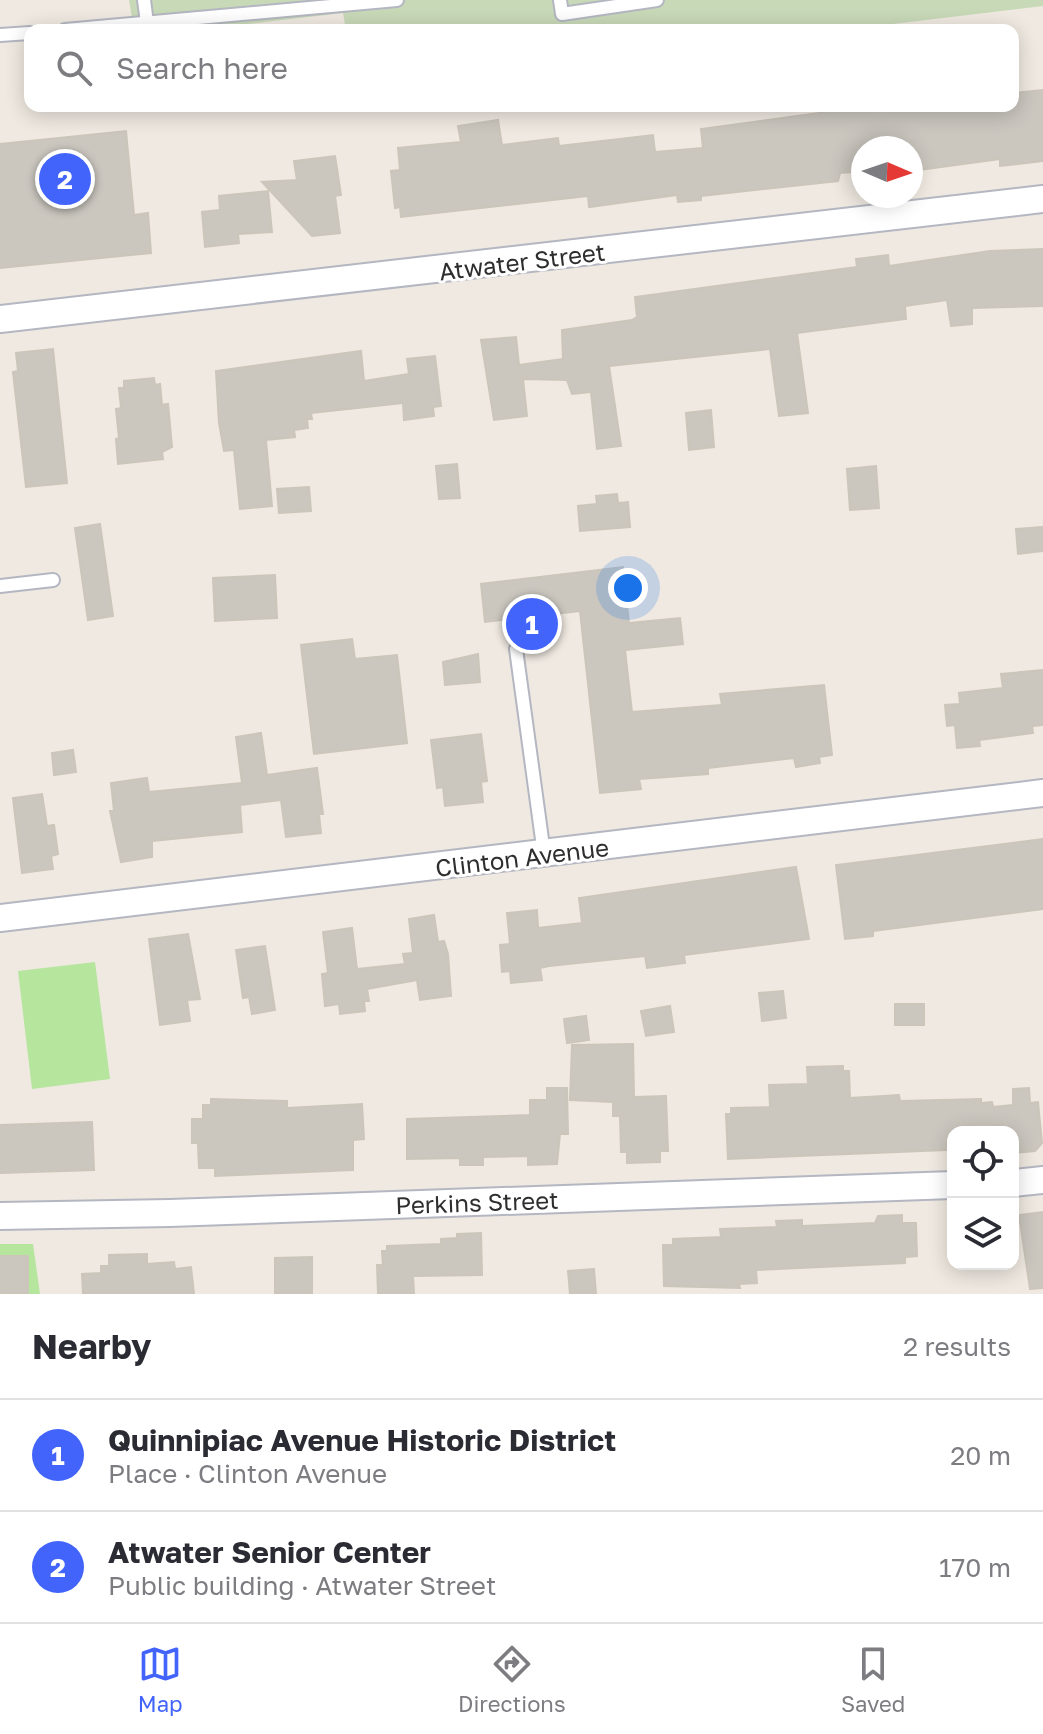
<!DOCTYPE html>
<html lang="en">
<head>
<meta charset="utf-8">
<style>
	:root { --surface:#fff; --page:#f7f7f7; --text:#2b2b33; --muted:#7c7c81; --line:#e1e1e2; --accent:#4264fb }
	body { margin:0; font-family:"Golos Text",sans-serif; background:var(--page); color:var(--text) }
	.controls { position:absolute; right:24px; bottom:24px; display:grid; overflow:hidden; border-radius:16px; box-shadow:0 4px 20px #0003 }
	.controls button { width:72px; height:72px; display:grid; place-items:center; padding:0; border:0; border-bottom:2px solid var(--line); background:var(--surface); color:var(--text); font:40px sans-serif }
	.compass { position:absolute; left:851px; top:136px; width:72px; height:72px; border-radius:50%; background:var(--surface); box-shadow:0 4px 20px #0003; rotate:92deg }
	.you { position:absolute; left:628px; top:588px; width:28px; height:28px; margin:-20px; border:6px solid #fff; border-radius:50%; background:#1a73e8; box-shadow:0 0 0 12px #1a73e833 }
	.badge { display:grid; place-items:center; width:52px; height:52px; border-radius:50%; background:var(--accent); color:#fff; font-size:26px; font-weight:700 }
	.pin { position:absolute; translate:-50% -50%; border:4px solid #fff; box-shadow:0 2px 8px #0006 }
	.list { margin:0; padding:0; list-style:none }
	h2 { display:flex; justify-content:space-between; align-items:center; height:104px; margin:0; padding:0 32px; font-size:34px }
	h2 small { font-size:26px; font-weight:400; color:var(--muted) }
	.list li { display:grid; grid-template-columns:52px 1fr auto; gap:24px; align-items:center; box-sizing:border-box; height:112px; padding:0 32px; border-top:2px solid var(--line) }
	.list b { display:block; font-size:30px; white-space:nowrap }
	.list p { margin:0; font-size:26px; white-space:nowrap; color:var(--muted) }
	.list em { font-size:26px; font-style:normal; color:var(--muted) }
	.icon { flex:none; width:44px; height:44px; fill:none; stroke:currentColor; stroke-width:2; stroke-linecap:round; stroke-linejoin:round }
	.map { position:relative; flex:none; width:1043px; height:1294px; overflow:hidden }
	.search { position:absolute; background:var(--surface); box-shadow:0 4px 20px #0003; left:24px; right:24px; top:24px; height:88px; display:flex; align-items:center; gap:20px; box-sizing:border-box; padding:0 28px; border-radius:16px; color:var(--muted); font-size:30px }
	.sheet { height:328px; background:var(--surface) }
	nav { display:flex; justify-content:space-around; align-items:center; box-sizing:border-box; height:112px; border-top:2px solid var(--line); background:var(--surface); font-size:22px; color:var(--muted) }
	nav a { display:grid; justify-items:center; gap:4px }
	nav .on { color:var(--accent) }
	.map>svg:first-child { display:block }
	.green { fill:#b6e59e }
	.cemetery { fill:#c8d9b8 }
	.building { fill:#cbc7bf; stroke:#cbc5ba; stroke-width:2 }
	.lines { fill:none; stroke-linecap:round; stroke-linejoin:round }
	.lane-casing { stroke:#b4b7c1; stroke-width:16 }
	.street-casing { stroke:#b4b7c1; stroke-width:30 }
	.lane { stroke:#fff; stroke-width:12 }
	.street { stroke:#fff; stroke-width:26 }
	.labels { text-anchor:middle; dominant-baseline:central; stroke-width:6; stroke-linejoin:round; paint-order:stroke }
	.street-label { font-size:24px; fill:#2e2e2e; stroke:#fff }
</style>
</head>
<body>
<div class="map">
<svg width="1043" height="1294" viewBox="0 0 1043 1294">
	<rect width="100%" height="100%" fill="#efe9e1"/>
	<!-- green -->
	<g class="green">
		<path d="M95,962L110,1079L32,1089L18,971Z"/>
		<path d="M0,1244H33L40,1294H0Z"/>
	</g>
	<!-- cemetery -->
	<path class="cemetery" d="M129,0H1043V6L843,30H346L343,13L195,30H134Z"/>
	<!-- building -->
	<g class="building">
		<path d="M1043,90V161L1000,166V159L911,171V148H863V171L840,173L838,181L701,196V200L678,202L677,195L589,207L588,196L401,217L400,207L395,208L391,171L400,170L398,148L461,142L458,126L498,120L502,145L558,138L559,146L653,135L655,152L703,148L701,129L870,106H1013V93Z"/>
		<path d="M126,131L134,215L148,213L151,253L0,268V144Z"/>
		<path d="M335,156L341,195L335,196L340,233L312,236L262,182L297,180L294,161Z"/>
		<path d="M268,191L272,232L238,234L239,243L205,247L202,212L220,210L219,196Z"/>
		<path d="M1043,249V306L972,308V324L951,326L947,300L905,306L906,319L797,333L808,413L779,416L770,349L609,366L621,446L597,449L591,392L572,394L567,380L523,379L527,416L494,420L481,340L516,337L519,365L563,359L562,330L632,320L637,317L635,297L857,267L856,259L888,255L889,266L990,251Z"/>
		<path d="M53,349L67,483L26,487L13,372L18,371L16,353Z"/>
		<path d="M361,351L364,381L409,374L407,359L435,356L441,406L433,407L434,416L404,420L403,403L311,413L312,419H307L308,428L294,430L295,437L266,440L272,506L240,509L234,450L224,451L219,423L216,371Z"/>
		<path d="M154,378L155,385L160,384L162,405L168,404L172,447L162,452L163,459L118,464L116,439L119,438L116,409L121,408L119,388H124V381Z"/>
		<path d="M711,410L714,447L689,450L686,413Z"/>
		<path d="M457,464L460,498L439,499L436,466Z"/>
		<path d="M876,466L879,508L850,510L847,469Z"/>
		<path d="M309,487L311,511L279,513L277,489Z"/>
		<path d="M617,494L618,503L628,502L630,527L580,531L578,506L597,504L596,496Z"/>
		<path d="M100,524L113,616L88,620L75,528Z"/>
		<path d="M1043,527V551L1018,554L1016,529Z"/>
		<path d="M623,567L629,623L680,618L683,644L625,650L632,712L722,705L720,694L824,685L832,755L819,757L820,763L796,767L794,758L708,768V774L639,779L641,789L600,793L580,611L485,622L481,584Z"/>
		<path d="M275,575L277,618L215,621L213,578Z"/>
		<path d="M352,639L355,659L397,655L407,743L314,754L301,645Z"/>
		<path d="M478,654L480,682L445,685L443,662Z"/>
		<path d="M1043,670V725L1032,726L1033,733L979,740L980,746L957,748L955,725L947,726L945,705L960,704L959,693L1003,688L1001,674Z"/>
		<path d="M261,733L267,775L317,768L323,814H319L321,833L286,837L281,800L240,805L242,832L152,841V857L121,862L110,811H114L111,783L147,778L149,792L242,783L236,737Z"/>
		<path d="M481,734L487,781L481,782L483,802L445,806L443,787L437,788L431,740Z"/>
		<path d="M73,750L76,772L54,775L52,753Z"/>
		<path d="M42,794L47,826L54,825L58,854L51,856L53,869L22,873L13,798Z"/>
		<path d="M1043,839V909L873,931V936L845,939L836,865Z"/>
		<path d="M796,867L809,939L684,955L685,963L647,968L645,956L549,966L540,968L542,980L511,983L510,971L502,972L500,945L510,944L507,913L537,910L538,928L582,923L579,898Z"/>
		<path d="M434,915L438,942L444,941L448,954L451,996L420,1000L417,980L367,989L369,1001H364L365,1011L340,1014L339,1004L325,1006L322,974L328,973L323,932L352,928L357,969L405,964L403,954L413,953L409,919Z"/>
		<path d="M188,934L200,999L187,1000L190,1021L160,1025L149,939Z"/>
		<path d="M265,946L275,1010L252,1014L249,997L243,998L236,950Z"/>
		<path d="M783,991L786,1018L762,1021L759,993Z"/>
		<rect x="895" y="1004" width="29" height="21"/>
		<path d="M670,1006L674,1032L646,1036L641,1011Z"/>
		<path d="M586,1016L589,1040L567,1043L564,1019Z"/>
		<path d="M633,1044L634,1097L666,1096L668,1151H660V1162L627,1163V1152H621L620,1116H613V1102L570,1100L572,1045Z"/>
		<path d="M843,1066V1071H849L850,1098L899,1095L900,1101L981,1099V1103L992,1102L993,1107L1013,1105V1089L1029,1088L1030,1103L1038,1102L1042,1143L1035,1151L1013,1153V1132H948L946,1150L728,1159L726,1114H731V1108L770,1107L769,1085L808,1084L807,1067Z"/>
		<path d="M547,1088H567L568,1134H560L557,1164L528,1165V1156L483,1157V1165H460V1158L407,1159V1119L530,1115V1100H547Z"/>
		<path d="M211,1099L287,1101V1108L362,1104L364,1139L353,1140V1170L215,1176V1168H199L198,1143H192V1119H203V1105H211Z"/>
		<path d="M92,1122L94,1170L0,1173V1125Z"/>
		<path d="M1043,1212V1288L1030,1289L1019,1215Z"/>
		<path d="M902,1215V1223H916L917,1256L905,1257V1263L756,1270L757,1283L739,1284L740,1288L664,1286L663,1245H673V1239L721,1237L720,1229L777,1227L776,1221L802,1220V1226L875,1223L878,1216Z"/>
		<path d="M481,1233L482,1275L413,1276L414,1294H378L377,1265H383L382,1251H387V1246L441,1244V1239L457,1238V1234Z"/>
		<path d="M147,1254V1264L174,1262L175,1269L191,1267L194,1294H83L82,1274L101,1273V1266H109V1255Z"/>
		<rect x="0" y="1256" width="28" height="37"/>
		<path d="M312,1257V1294H275V1258Z"/>
		<path d="M594,1269L596,1294H570L568,1271Z"/>
	</g>
	<g class="lines">
		<defs>
			<g id="lane">
				<path d="M144,0L147,23"/>
				<path d="M560,0L562,14L657,0"/>
				<path d="M65,30L397,0"/>
				<path d="M0,35L30,33"/>
				<path d="M0,586L53,580"/>
				<path d="M516,649L544,854"/>
			</g>
			<g id="street">
				<path d="M0,319L1043,199"/>
				<path d="M0,918L1043,793"/>
				<path d="M1013,1183L1043,1180"/>
				<path d="M0,1216L170,1213L953,1185"/>
			</g>
		</defs>
		<!-- lane casing -->
		<use href="#lane" class="lane-casing"/>
		<!-- street casing -->
		<use href="#street" class="street-casing"/>
		<!-- lane -->
		<use href="#lane" class="lane"/>
		<!-- street -->
		<use href="#street" class="street"/>
	</g>
	<g class="labels">
		<!-- street labels -->
		<g class="street-label">
			<text transform="translate(522 261) rotate(-7)">Atwater Street</text>
			<text transform="translate(522 857) rotate(-7)">Clinton Avenue</text>
			<text transform="translate(477 1202) rotate(-2)">Perkins Street</text>
		</g>
	</g>
</svg>
<div class="controls">
<button><svg class="icon" aria-label="locate" viewBox="0 0 24 24"><circle cx="12" cy="12" r="6"/><path d="M12 2v4M12 18v4M2 12h4M18 12h4"/></svg></button>
<button><svg class="icon" aria-label="layers" viewBox="0 0 24 24"><path d="M12 4l9 5-9 5-9-5zM3 14l9 5 9-5"/></svg></button>
</div>
<svg class="compass" viewBox="-18 -18 36 36"><path d="M0-13l5 13h-10z" fill="#e53935"/><path d="M0 13l5-13h-10z" fill="#7c7c81"/></svg>
<div class="you"></div>
<div class="pin badge" style="left:532px;top:624px">1</div>
<div class="pin badge" style="left:65px;top:179px">2</div>
<div class="search"><svg class="icon" aria-label="search" viewBox="0 0 24 24"><circle cx="10" cy="10" r="6"/><path d="M15 15l6 6"/></svg>Search here</div>
</div>
<section class="sheet">
<h2>Nearby<small>2 results</small></h2>
<ul class="list">
<li><span class="badge">1</span><div><b>Quinnipiac Avenue Historic District</b><p>Place · Clinton Avenue</p></div><em>20 m</em></li>
<li><span class="badge">2</span><div><b>Atwater Senior Center</b><p>Public building · Atwater Street</p></div><em>170 m</em></li>
</ul>
</section>
<nav>
<a class="on"><svg class="icon" aria-label="map" viewBox="0 0 24 24"><path d="M3 6l6-2 6 2 6-2v14l-6 2-6-2-6 2zM9 4v14M15 6v14"/></svg>Map</a>
<a><svg class="icon" aria-label="directions" viewBox="0 0 24 24"><path d="M12 3l9 9-9 9-9-9zM9 14v-3h6M13 9l2 2-2 2"/></svg>Directions</a>
<a><svg class="icon" aria-label="saved" viewBox="0 0 24 24"><path d="M7 4h10v16l-5-4-5 4z"/></svg>Saved</a>
</nav>
</body>
</html>
